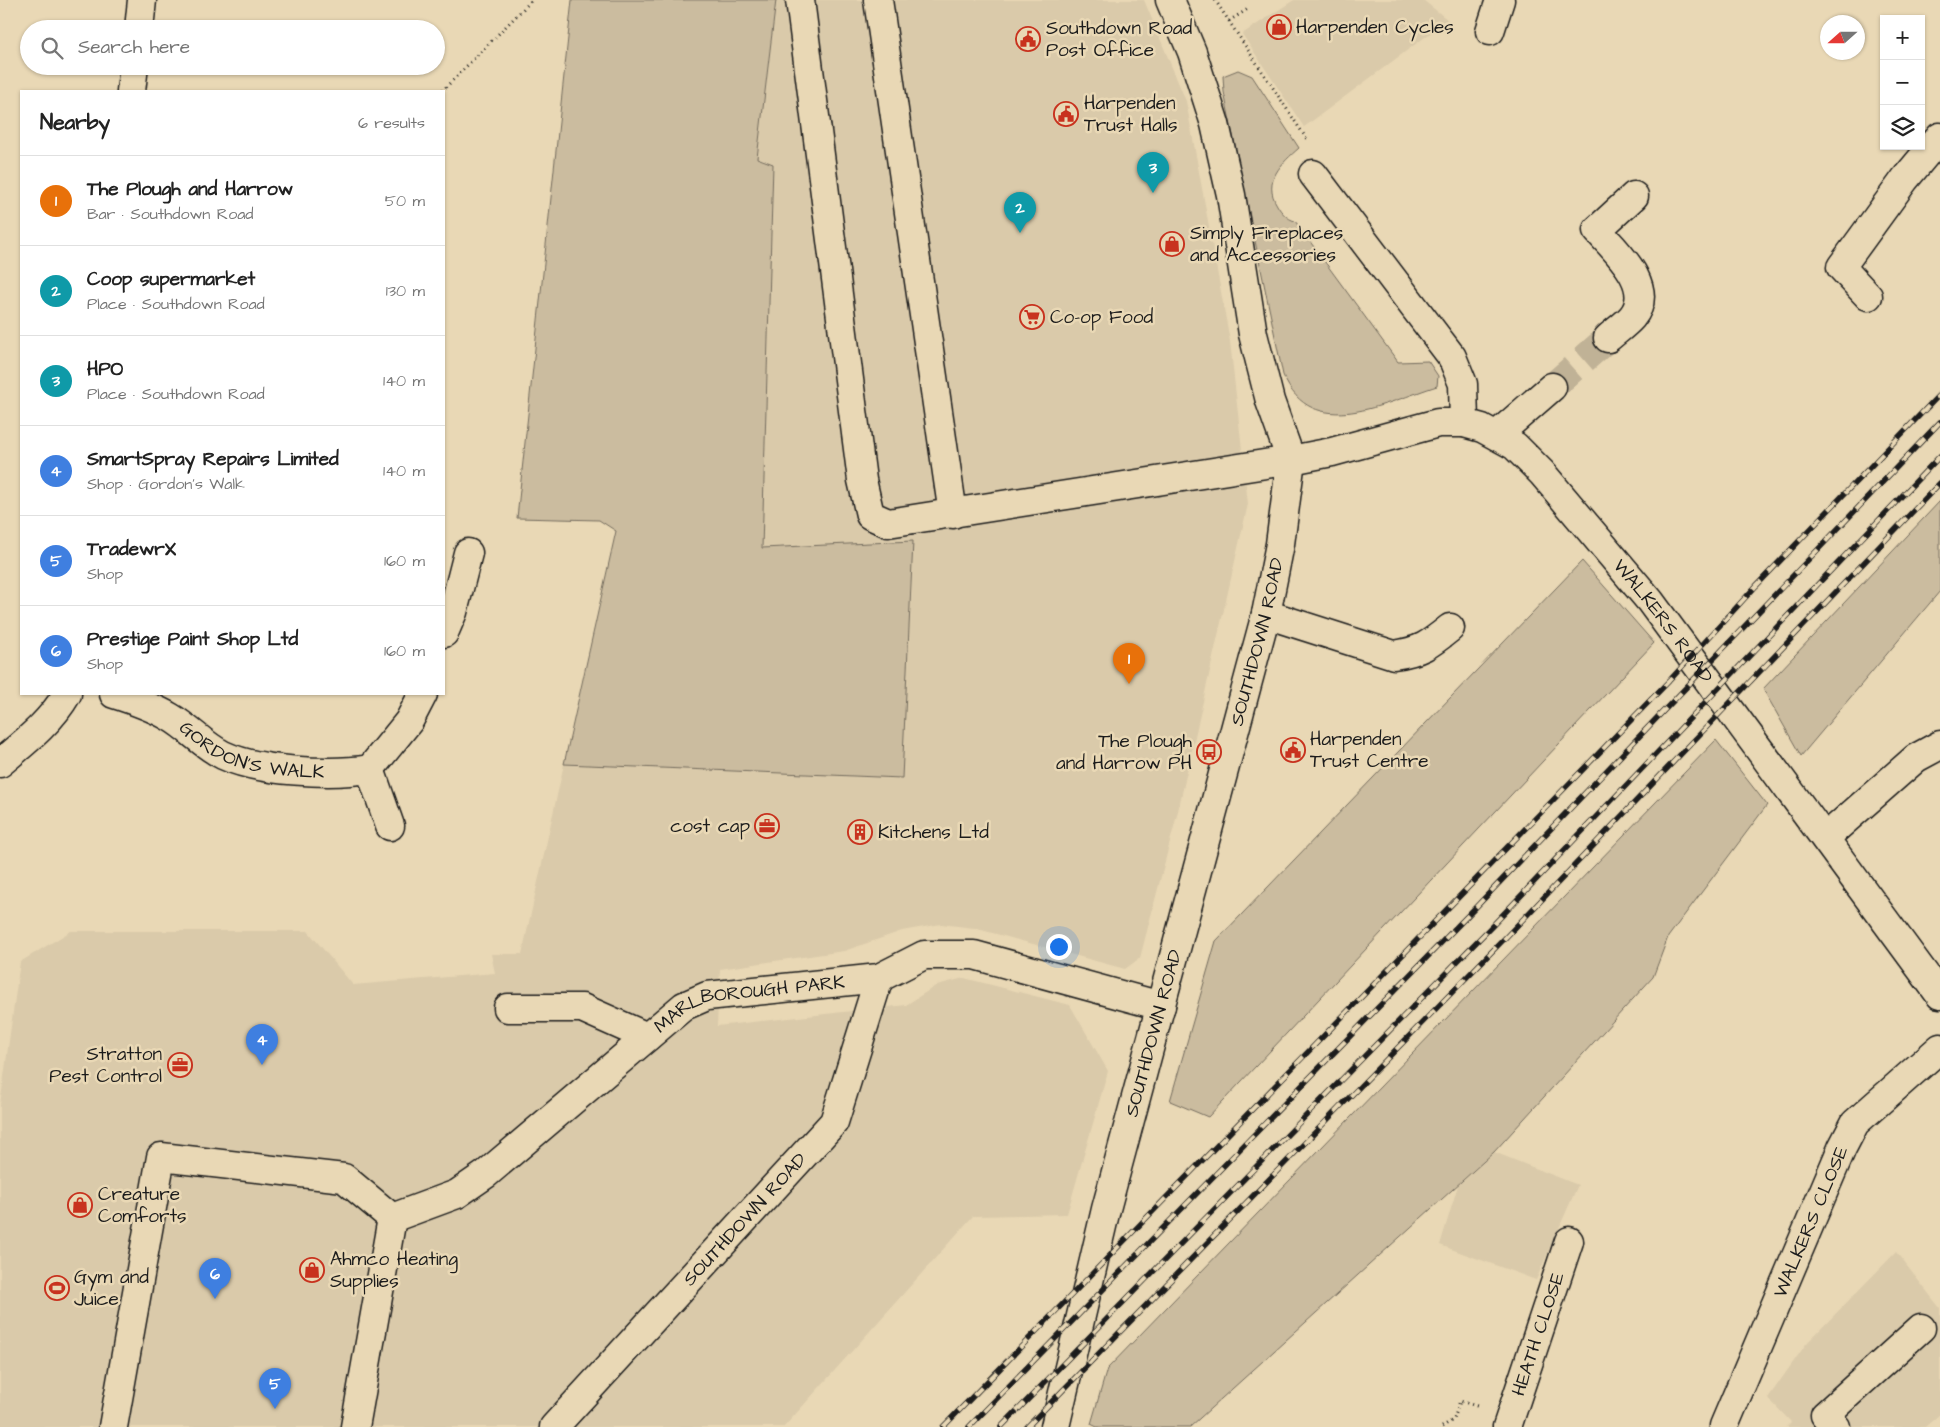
<!DOCTYPE html>
<html lang="en">
<head>
<meta charset="utf-8">
<style>
	:root { --surface:#fff; --page:#f2f2f2; --text:#222; --muted:#767676; --line:#e0e0e0; --accent:#2563eb }
	body { margin:0; font-family:"Architects Daughter",sans-serif; background:var(--page); color:var(--text) }
	.controls { position:absolute; right:15px; top:15px; display:grid; overflow:hidden; border-radius:0px; box-shadow:0 1px 4px #0004 }
	.controls button { width:45px; height:45px; display:grid; place-items:center; padding:0; border:0; border-bottom:1px solid var(--line); background:var(--surface); color:var(--text); font:25px sans-serif }
	.compass { position:absolute; left:1820px; top:15px; width:45px; height:45px; border-radius:50%; background:var(--surface); box-shadow:0 1px 4px #0004; rotate:249deg }
	.you { position:absolute; left:1058px; top:946px; width:18px; height:18px; margin:-12px; border:4px solid #fff; border-radius:50%; background:#1a73e8; box-shadow:0 0 0 8px #1a73e833 }
	.badge { display:grid; place-items:center; width:32px; height:32px; border-radius:50%; background:var(--accent); color:#fff; font-size:16px; font-weight:700 }
	.pin { position:absolute; translate:-50% -41px; filter:drop-shadow(0 1px 2px #0008) }
	.pin::after { content:''; position:absolute; top:26px; width:18px; height:15px; background:inherit; clip-path:polygon(0 0,100% 0,50% 100%) }
	.list { margin:0; padding:0; list-style:none }
	h2 { display:flex; justify-content:space-between; align-items:center; height:65px; margin:0; padding:0 20px; font-size:21px }
	h2 small { font-size:16px; font-weight:400; color:var(--muted) }
	.list li { display:grid; grid-template-columns:32px 1fr auto; gap:15px; align-items:center; box-sizing:border-box; height:90px; padding:0 20px; border-top:1px solid var(--line) }
	.list b { display:block; font-size:19px; white-space:nowrap }
	.list p { margin:0; font-size:16px; white-space:nowrap; color:var(--muted) }
	.list em { font-size:16px; font-style:normal; color:var(--muted) }
	.icon { flex:none; width:28px; height:28px; fill:none; stroke:currentColor; stroke-width:2; stroke-linecap:round; stroke-linejoin:round }
	.map { position:relative; flex:none; width:1940px; height:1427px; overflow:hidden }
	.search { position:absolute; background:var(--surface); box-shadow:0 1px 4px #0004; left:20px; top:20px; width:425px; height:55px; display:flex; align-items:center; gap:12px; box-sizing:border-box; padding:0 18px; border-radius:28px; color:var(--muted); font-size:19px }
	.panel { position:absolute; background:var(--surface); box-shadow:0 1px 4px #0004; left:20px; top:90px; width:425px; height:605px; border-radius:0px }
	.map>svg:first-child { display:block }
	.built { fill:#dacaaa }
	.green { fill:#cbbc9f; stroke:#746c5e }
	.lines { fill:none; stroke-linecap:round; stroke-linejoin:round }
	.minor-tunnel { stroke:#c0b296; stroke-width:28; stroke-dasharray:28 14; stroke-linecap:butt }
	.minor-casing { stroke:#1c1c1c; stroke-width:31 }
	.path { stroke:#1c1c1c; stroke-width:3; stroke-dasharray:1 4; stroke-linecap:butt }
	.minor { stroke:#e9d8b5; stroke-width:28 }
	.rail-casing { stroke:#1c1c1c; stroke-width:5.5 }
	.rail { stroke:#e9d8b5; stroke-width:4; stroke-dasharray:11; stroke-linecap:butt }
	.labels { text-anchor:middle; dominant-baseline:central; stroke-width:5; stroke-linejoin:round; paint-order:stroke }
	.poi-label { font-size:19px; fill:#1c1c1c; stroke:#e9d8b5; text-anchor:start }
	.street-label { font-size:19px; fill:#1c1c1c; stroke:#e9d8b5 }
</style>
</head>
<body>
<div class="map">
<svg width="1940" height="1427" viewBox="0 0 1940 1427">
	<rect width="100%" height="100%" fill="#e9d8b5"/>
	<filter id="ink" filterUnits="userSpaceOnUse"><feTurbulence type="fractalNoise" baseFrequency=".02" numOctaves="2"/><feDisplacementMap in="SourceGraphic" scale="10" xChannelSelector="R" yChannelSelector="G"/><feConvolveMatrix kernelMatrix="1 2 1 2 8 2 1 2 1" color-interpolation-filters="sRGB"/></filter>
	<g filter="url(#ink)">
		<!-- built -->
		<g class="built">
			<path d="M776,0H1144L1186,101L1230,341L1248,504L1178,811L1140,958L1125,969L974,928L941,924L902,931L844,951L720,969L717,1026L906,1005L937,985L964,978L1070,1005L1108,1071L1067,1214L973,1216L784,1427H0V1105L20,962L71,931H308L353,985L495,973L491,954H522L564,764L902,778L762,548L773,164L757,158Z"/>
			<path d="M1294,0H1423L1448,20L1304,127L1242,34Z"/>
			<path d="M1494,1152L1578,1185L1536,1280L1440,1245L1458,1185Z"/>
			<path d="M1896,1252L1940,1308V1414L1925,1427H1786L1791,1422L1768,1398L1806,1344Z"/>
		</g>
		<!-- green -->
		<g class="green">
			<path d="M572,0H776L757,158L773,164L762,548L913,541L902,778L564,764L616,531L599,520L517,518Z"/>
			<path d="M1238,70L1252,76L1299,148C1282,163 1262,181 1277,205C1281,212 1287,219 1295,221L1398,362L1428,361L1438,376L1437,386C1386,402 1312,443 1283,375L1224,92L1223,76Z"/>
			<path d="M1940,501V591L1801,756L1763,689Z"/>
			<path d="M1582,561L1654,643L1208,1117L1170,1101L1216,941Z"/>
			<path d="M1716,740L1767,805L1668,937L1653,977L1494,1152L1190,1427H1097L1091,1424L1107,1369Z"/>
		</g>
		<g class="lines">
			<!-- minor-tunnel -->
			<path class="minor-tunnel" d="M1552,387L1608,338"/>
			<defs>
				<g id="minor">
					<path id="s1" d="M800,0L862,480L870,515L888,523L1291,460L1332,452L1438,423H1464L1482,428L1515,446L1542,473L1650,601L1940,995"/>
					<path d="M878,0L953,514"/>
					<path d="M139,29L142,0"/>
					<path d="M1490,31L1500,0"/>
					<path d="M131,91L134,66"/>
					<path d="M1313,174L1452,357L1463,384L1464,423"/>
					<path d="M1868,296L1841,267L1905,179L1940,137"/>
					<path d="M1608,338C1616,331 1625,325 1632,317C1657,287 1615,250 1597,230L1634,196"/>
					<path d="M1497,435L1552,387"/>
					<path d="M1266,614L1394,655C1421,651 1429,645 1450,628"/>
					<path d="M444,633L453,612L468,553"/>
					<path id="s2" d="M114,694C133,700 153,707 170,717C189,728 203,745 223,755C259,772 331,775 370,769L409,721L423,694"/>
					<path d="M0,763C25,742 51,722 67,694"/>
					<path d="M370,769L390,826"/>
					<path d="M1825,838L1916,758L1940,745"/>
					<path d="M508,1008H582L647,1037"/>
					<path id="s3" d="M392,1218L457,1194L486,1174L684,1006L707,996L879,978L924,955H974L1161,1006"/>
					<path id="s4" d="M1724,1426L1842,1148L1855,1123L1940,1048"/>
					<path d="M113,1427L161,1157L344,1178L392,1218"/>
					<path d="M355,1427L392,1218"/>
					<path id="s5" d="M554,1427L834,1122L879,978"/>
					<path id="s6" d="M1055,1427L1106,1209L1266,614L1280,544L1291,460L1270,401L1253,334L1231,195L1215,124L1192,52L1170,0"/>
					<path id="s7" d="M1507,1427L1569,1241"/>
					<path d="M1836,1427L1825,1415L1921,1328"/>
				</g>
			</defs>
			<!-- minor casing -->
			<use href="#minor" class="minor-casing"/>
			<!-- path -->
			<g class="path">
				<path d="M1215,0L1308,141"/>
				<path d="M1229,21L1248,9"/>
				<path d="M442,91L532,0"/>
				<path d="M1442,1427L1454,1419L1460,1401L1480,1407"/>
			</g>
			<!-- minor -->
			<use href="#minor" class="minor"/>
			<defs>
				<g id="rail">
					<path d="M943,1427L1669,681L1756,586L1940,394"/>
					<path d="M969,1427L1476,907L1940,422"/>
					<path d="M1001,1427L1494,924L1940,456"/>
					<path d="M1027,1427L1507,936L1940,483"/>
				</g>
			</defs>
			<!-- rail casing -->
			<use href="#rail" class="rail-casing"/>
			<!-- rail -->
			<use href="#rail" class="rail"/>
		</g>
	</g>
	<!-- icons -->
	<defs>
		<symbol id="shop-ring" viewBox="-11 -11 22 22"><circle r="9.5" fill="#e9d8b5" stroke="#c8321e" stroke-width="1.5"/><path d="M-5-2.5h2.3a2.7 3.5 0 0 1 5.4 0H5L5.5 6h-11ZM-1.5-2.5h3a1.5 2.3 0 0 0-3 0Z" fill="#c8321e"/></symbol>
		<symbol id="civic-ring" viewBox="-11 -11 22 22"><circle r="9.5" fill="#e9d8b5" stroke="#c8321e" stroke-width="1.5"/><path d="M-.6-6.5H3V-4.5H.6V-3L4-1V1h2V6H-6V1h2V-1L-.6-3ZM-1.2 2.5V6h2.4V2.5Z" fill="#c8321e"/></symbol>
		<symbol id="supermarket-ring" viewBox="-11 -11 22 22"><circle r="9.5" fill="#e9d8b5" stroke="#c8321e" stroke-width="1.5"/><path d="M-6-5.5h2.5l.6 2H6L4.5 2H-2.5L-4.4-4H-6ZM-1.5 3.2a1.3 1.3 0 1 0 .1 0ZM3 3.2a1.3 1.3 0 1 0 .1 0Z" fill="#c8321e"/></symbol>
		<symbol id="bus-ring" viewBox="-11 -11 22 22"><circle r="9.5" fill="#e9d8b5" stroke="#c8321e" stroke-width="1.5"/><path d="M-5-6H5V4H4V6H2V4H-2V6H-4V4H-5ZM-3.5-4V0h7V-4ZM-3.5 1.2v1.5H-2V1.2ZM2 1.2v1.5H3.5V1.2Z" fill="#c8321e"/></symbol>
		<symbol id="office-ring" viewBox="-11 -11 22 22"><circle r="9.5" fill="#e9d8b5" stroke="#c8321e" stroke-width="1.5"/><path d="M-6-3h4V-5.5h4V-3h4V5H-6ZM-1-4.5V-3h2v-1.5ZM-6 0V1H6V0Z" fill="#c8321e"/></symbol>
		<symbol id="building-ring" viewBox="-11 -11 22 22"><circle r="9.5" fill="#e9d8b5" stroke="#c8321e" stroke-width="1.5"/><path d="M-4-6H4V6H1V3H-1V6H-4ZM-2.5-4.3h1.7v1.8h-1.7ZM.8-4.3h1.7v1.8H.8ZM-2.5-1h1.7V.8h-1.7ZM.8-1h1.7V.8H.8Z" fill="#c8321e"/></symbol>
		<symbol id="stadium-ring" viewBox="-11 -11 22 22"><circle r="9.5" fill="#e9d8b5" stroke="#c8321e" stroke-width="1.5"/><path d="M0-5a6.5 5 0 1 0 0 10a6.5 5 0 1 0 0-10ZM-3.5-1.8h7v3.6h-7Z" fill="#c8321e"/></symbol>
	</defs>
	<g fill-rule="evenodd">
		<use href="#shop-ring" x="1265" y="13" width="28" height="28"/>
		<use href="#civic-ring" x="1014" y="25" width="28" height="28"/>
		<use href="#civic-ring" x="1052" y="100" width="28" height="28"/>
		<use href="#shop-ring" x="1158" y="230" width="28" height="28"/>
		<use href="#supermarket-ring" x="1018" y="303" width="28" height="28"/>
		<use href="#civic-ring" x="1279" y="736" width="28" height="28"/>
		<use href="#bus-ring" x="1195" y="738" width="28" height="28"/>
		<use href="#office-ring" x="753" y="812" width="28" height="28"/>
		<use href="#building-ring" x="846" y="818" width="28" height="28"/>
		<use href="#office-ring" x="166" y="1051" width="28" height="28"/>
		<use href="#shop-ring" x="66" y="1191" width="28" height="28"/>
		<use href="#shop-ring" x="298" y="1256" width="28" height="28"/>
		<use href="#stadium-ring" x="43" y="1274" width="28" height="28"/>
	</g>
	<g class="labels">
		<!-- poi labels -->
		<g class="poi-label">
			<text x="1296" y="27">Harpenden Cycles</text>
			<text x="1046" y="28">Southdown Road<tspan x="1046" dy="22">Post Office</tspan></text>
			<text x="1084" y="103">Harpenden<tspan x="1084" dy="22">Trust Halls</tspan></text>
			<text x="1190" y="233">Simply Fireplaces<tspan x="1190" dy="22">and Accessories</tspan></text>
			<text x="1050" y="317">Co-op Food</text>
			<text x="1310" y="739">Harpenden<tspan x="1310" dy="22">Trust Centre</tspan></text>
			<text x="1192" y="741" text-anchor="end">The Plough<tspan x="1192" dy="22">and Harrow PH</tspan></text>
			<text x="750" y="826" text-anchor="end">cost cap</text>
			<text x="878" y="832">Kitchens Ltd</text>
			<text x="162" y="1054" text-anchor="end">Stratton<tspan x="162" dy="22">Pest Control</tspan></text>
			<text x="98" y="1194">Creature<tspan x="98" dy="22">Comforts</tspan></text>
			<text x="330" y="1259">Ahmco Heating<tspan x="330" dy="22">Supplies</tspan></text>
			<text x="74" y="1277">Gym and<tspan x="74" dy="22">Juice</tspan></text>
		</g>
		<!-- street labels -->
		<g class="street-label">
			<text stroke="none"><textPath href="#s1" startOffset="1411">WALKERS ROAD</textPath></text>
			<text stroke="none"><textPath href="#s6" startOffset="811">SOUTHDOWN ROAD</textPath></text>
			<text stroke="none"><textPath href="#s2" startOffset="152">GORDON'S WALK</textPath></text>
			<text stroke="none"><textPath href="#s3" startOffset="428">MARLBOROUGH PARK</textPath></text>
			<text stroke="none"><textPath href="#s6" startOffset="406">SOUTHDOWN ROAD</textPath></text>
			<text stroke="none"><textPath href="#s5" startOffset="282">SOUTHDOWN ROAD</textPath></text>
			<text stroke="none"><textPath href="#s4" startOffset="222">WALKERS CLOSE</textPath></text>
			<text stroke="none"><textPath href="#s7" startOffset="98">HEATH CLOSE</textPath></text>
		</g>
	</g>
</svg>
<div class="controls">
<button>+</button>
<button>−</button>
<button><svg class="icon" aria-label="layers" viewBox="0 0 24 24"><path d="M12 4l9 5-9 5-9-5zM3 14l9 5 9-5"/></svg></button>
</div>
<svg class="compass" viewBox="-18 -18 36 36"><path d="M0-13l5 13h-10z" fill="#e53935"/><path d="M0 13l5-13h-10z" fill="#767676"/></svg>
<div class="you"></div>
<div class="pin badge" style="left:1129px;top:684px;background:#e8710a">1</div>
<div class="pin badge" style="left:1020px;top:233px;background:#0f9aa8">2</div>
<div class="pin badge" style="left:1153px;top:193px;background:#0f9aa8">3</div>
<div class="pin badge" style="left:262px;top:1065px;background:#3f7fe0">4</div>
<div class="pin badge" style="left:275px;top:1409px;background:#3f7fe0">5</div>
<div class="pin badge" style="left:215px;top:1299px;background:#3f7fe0">6</div>
<div class="search"><svg class="icon" aria-label="search" viewBox="0 0 24 24"><circle cx="10" cy="10" r="6"/><path d="M15 15l6 6"/></svg>Search here</div>
<section class="panel">
<h2>Nearby<small>6 results</small></h2>
<ul class="list">
<li><span class="badge" style="background:#e8710a">1</span><div><b>The Plough and Harrow</b><p>Bar · Southdown Road</p></div><em>50 m</em></li>
<li><span class="badge" style="background:#0f9aa8">2</span><div><b>Coop supermarket</b><p>Place · Southdown Road</p></div><em>130 m</em></li>
<li><span class="badge" style="background:#0f9aa8">3</span><div><b>HPO</b><p>Place · Southdown Road</p></div><em>140 m</em></li>
<li><span class="badge" style="background:#3f7fe0">4</span><div><b>SmartSpray Repairs Limited</b><p>Shop · Gordon's Walk</p></div><em>140 m</em></li>
<li><span class="badge" style="background:#3f7fe0">5</span><div><b>TradewrX</b><p>Shop</p></div><em>160 m</em></li>
<li><span class="badge" style="background:#3f7fe0">6</span><div><b>Prestige Paint Shop Ltd</b><p>Shop</p></div><em>160 m</em></li>
</ul>
</section>
</div>
</body>
</html>
